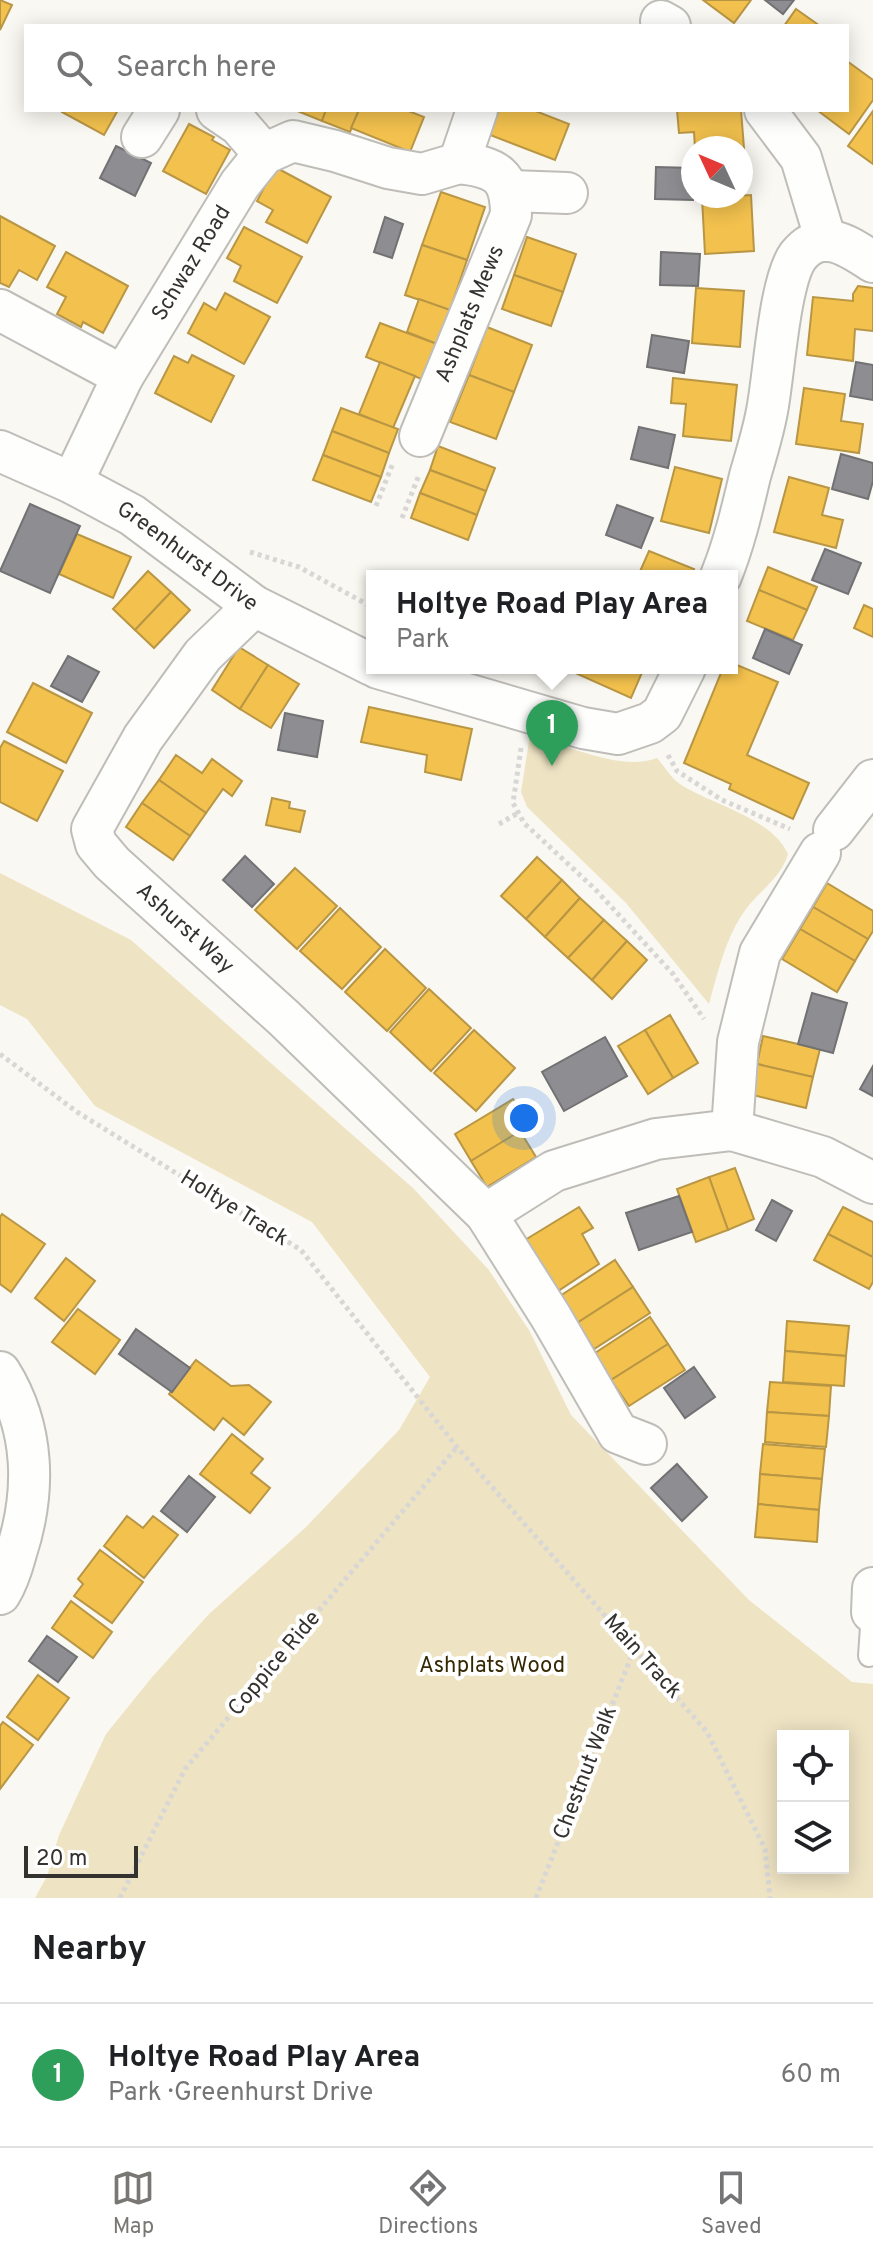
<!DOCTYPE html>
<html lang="en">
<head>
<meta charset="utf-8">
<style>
	:root { --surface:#fff; --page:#f2f2f2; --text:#202124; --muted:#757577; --line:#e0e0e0; --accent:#797773 }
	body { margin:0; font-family:Overpass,sans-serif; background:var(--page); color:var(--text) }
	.controls { position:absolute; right:24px; bottom:24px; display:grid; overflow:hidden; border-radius:0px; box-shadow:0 4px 20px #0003 }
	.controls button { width:72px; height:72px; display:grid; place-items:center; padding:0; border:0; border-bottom:2px solid var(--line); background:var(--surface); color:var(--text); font:40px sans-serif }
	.compass { position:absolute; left:681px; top:136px; width:72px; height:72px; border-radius:50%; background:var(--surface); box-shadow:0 4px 20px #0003; rotate:314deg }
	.scale { position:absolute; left:24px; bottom:20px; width:114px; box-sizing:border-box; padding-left:8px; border:4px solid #34322e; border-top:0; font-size:22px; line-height:28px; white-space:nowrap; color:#34322e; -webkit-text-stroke:6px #fff; paint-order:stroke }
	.you { position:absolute; left:524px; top:1118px; width:28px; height:28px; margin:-20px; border:6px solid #fff; border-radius:50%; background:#1a73e8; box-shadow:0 0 0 12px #1a73e833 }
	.badge { display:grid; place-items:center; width:52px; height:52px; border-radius:50%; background:var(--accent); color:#fff; font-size:26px; font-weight:700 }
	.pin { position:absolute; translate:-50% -66px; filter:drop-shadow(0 2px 4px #0008) }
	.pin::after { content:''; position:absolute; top:42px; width:28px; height:24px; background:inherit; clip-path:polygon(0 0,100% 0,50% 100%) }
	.popup { position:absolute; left:366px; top:570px; width:372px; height:104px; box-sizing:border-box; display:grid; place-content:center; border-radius:0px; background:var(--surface); filter:drop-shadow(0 2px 6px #0005); font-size:26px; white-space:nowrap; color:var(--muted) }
	.popup b { font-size:30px; color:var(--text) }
	.popup::after { content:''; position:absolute; left:50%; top:100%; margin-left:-16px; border:16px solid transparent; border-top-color:var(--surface) }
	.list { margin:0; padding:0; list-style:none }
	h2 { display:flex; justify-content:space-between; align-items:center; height:104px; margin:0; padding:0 32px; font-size:34px }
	h2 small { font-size:26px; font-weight:400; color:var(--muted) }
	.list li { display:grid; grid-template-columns:52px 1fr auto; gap:24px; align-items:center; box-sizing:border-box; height:144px; padding:0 32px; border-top:2px solid var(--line) }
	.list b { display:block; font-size:30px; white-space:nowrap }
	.list p { margin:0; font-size:26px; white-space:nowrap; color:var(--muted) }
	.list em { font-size:26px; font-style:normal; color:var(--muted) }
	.icon { flex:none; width:44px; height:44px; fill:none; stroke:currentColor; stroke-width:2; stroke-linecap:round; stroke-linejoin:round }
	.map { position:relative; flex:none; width:873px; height:1898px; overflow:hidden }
	.search { position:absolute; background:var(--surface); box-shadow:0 4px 20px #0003; left:24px; right:24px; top:24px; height:88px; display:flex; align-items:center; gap:20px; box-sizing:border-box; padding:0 28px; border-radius:0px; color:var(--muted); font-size:30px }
	.sheet { height:248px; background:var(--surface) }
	nav { display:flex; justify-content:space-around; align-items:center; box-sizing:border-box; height:112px; border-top:2px solid var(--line); background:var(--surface); font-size:22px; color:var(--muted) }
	nav a { display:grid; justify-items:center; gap:4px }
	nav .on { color:var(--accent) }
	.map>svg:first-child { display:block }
	.green { fill:#eee3c3; fill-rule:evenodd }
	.homes { fill:#f2c14e; stroke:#b99644; stroke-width:2 }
	.industry { fill:#8d8d92; stroke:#727274; stroke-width:2 }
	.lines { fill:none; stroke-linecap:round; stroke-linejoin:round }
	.lane-casing { stroke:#bfbdb8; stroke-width:24 }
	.street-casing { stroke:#bfbdb8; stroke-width:44 }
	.path { stroke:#d8d7d5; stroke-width:5; stroke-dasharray:4 4; stroke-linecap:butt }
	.lane { stroke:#fefefd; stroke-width:20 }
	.street { stroke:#fefefd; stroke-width:40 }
	.labels { text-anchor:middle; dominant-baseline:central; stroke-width:8; stroke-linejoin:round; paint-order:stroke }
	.street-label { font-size:22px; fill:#34322e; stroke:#fff }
	.park-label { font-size:22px; fill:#352904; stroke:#fff }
</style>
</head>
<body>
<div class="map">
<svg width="873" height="1898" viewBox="0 0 873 1898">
	<rect width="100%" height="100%" fill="#faf8f2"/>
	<!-- green -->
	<g class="green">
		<path d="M530,735C567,745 621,772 657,758C665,767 672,780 683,786C714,805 773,819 788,854C781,878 760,890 746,909C726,936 718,972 709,1004L626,903L527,807L521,792Z"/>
		<path d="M0,873L131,940L414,1189L488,1269L529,1330L571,1415L749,1600L852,1682L873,1684V1898H35L47,1876L59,1835L106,1734L153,1676L209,1614L305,1528L399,1430L430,1377L312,1222L95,1106L27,1019L0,1005ZM783,1736H843V1868H783Z"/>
	</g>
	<!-- homes -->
	<g class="homes">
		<path d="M0,0L12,5L0,30Z"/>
		<path d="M703,0H751L734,23Z"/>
		<path d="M796,9L820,26H784Z"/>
		<path d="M847,61L873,80V100L849,134L817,110H847Z"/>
		<path d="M63,110H118L104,135L62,112Z"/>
		<path d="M295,110H326L322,121Z"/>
		<path d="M326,110H359L350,132L322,121Z"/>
		<path d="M359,110H406L424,117L410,152L351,128Z"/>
		<path d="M499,110H533L569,124L555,160L490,135Z"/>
		<path d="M677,110H741L745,161H741V148H695L694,132L679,133Z"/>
		<path d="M873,111V164L848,146Z"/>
		<path d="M189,124L214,137L212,140L230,150L206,194L163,171Z"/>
		<path d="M275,167L331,197L307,243L266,222L273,210L257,201Z"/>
		<path d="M441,192L485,207L467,260L422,245Z"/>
		<path d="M751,195L754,251L705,254L702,198Z"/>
		<path d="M0,216L55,246L37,280L19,270L9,287L0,283Z"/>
		<path d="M244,227L302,257L277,303L234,281L241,266L227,258Z"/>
		<path d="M527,237L576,254L563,292L514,275Z"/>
		<path d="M422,245L467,260L450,310L405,295Z"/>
		<path d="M66,252L128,286L103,333L83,322L81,327L57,314L66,297L47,287Z"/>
		<path d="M514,275L563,292L551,326L502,309Z"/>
		<path d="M858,286L873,288V331L855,329L853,361L807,355L813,297L853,301V294Z"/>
		<path d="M696,288L744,291L740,347L692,343Z"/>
		<path d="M225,293L270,317L244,364L188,333L204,303L216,310Z"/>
		<path d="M419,299L450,310L437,344L407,332Z"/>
		<path d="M380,323L437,344L424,380L366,357Z"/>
		<path d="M487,327L532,345L514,392L469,375Z"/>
		<path d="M192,355L234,376L211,422L155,393L174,356L188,363Z"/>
		<path d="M380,362L415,376L393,428L359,414Z"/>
		<path d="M469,375L514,392L496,439L450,422Z"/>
		<path d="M673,378L737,385L731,441L683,436L686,404L671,403Z"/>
		<path d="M804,388L845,394L841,421L863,424L859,453L796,444Z"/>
		<path d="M341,408L398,429L389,453L332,431Z"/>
		<path d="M332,431L389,453L381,477L323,455Z"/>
		<path d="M438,446L495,468L486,491L430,470Z"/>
		<path d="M323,455L381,477L371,502L313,480Z"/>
		<path d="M675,467L722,479L709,533L661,521Z"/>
		<path d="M430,470L486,491L477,515L420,493Z"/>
		<path d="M789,477L829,488L822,515L843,520L836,548L774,532Z"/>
		<path d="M420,493L477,515L468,540L411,518Z"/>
		<path d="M77,534L131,557L113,598L59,574Z"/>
		<path d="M649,551L694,569L691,576H638Z"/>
		<path d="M768,567L817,587L807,610L759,590Z"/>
		<path d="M148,571L171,592L135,630L113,609Z"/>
		<path d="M759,590L807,610L793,640L747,621Z"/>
		<path d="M171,592L190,610L154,648L135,630Z"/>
		<path d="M864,605L873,609V637L854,628Z"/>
		<path d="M239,647L268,665L240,709L212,690Z"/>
		<path d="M732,663L778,682L747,755L809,783L793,819L729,789L731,784L684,763L723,668H732Z"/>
		<path d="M268,665L299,684L271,728L240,709Z"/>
		<path d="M574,668H644L631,698L573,672Z"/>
		<path d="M33,683L92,713L66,763L7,732Z"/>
		<path d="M369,707L472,729L461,780L425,772L427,755L361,742Z"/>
		<path d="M4,741L63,771L37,821L0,802V748Z"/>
		<path d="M176,755L202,773L212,759L242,781L232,796L223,789L206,813L159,780Z"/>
		<path d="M159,780L206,813L190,836L142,803Z"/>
		<path d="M272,798L290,802L289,808L305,811L300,832L266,825Z"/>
		<path d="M142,803L190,836L173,860L126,827Z"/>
		<path d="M537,857L562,880L526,919L501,896Z"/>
		<path d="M295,868L337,906L297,949L255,910Z"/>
		<path d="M562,880L580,898L545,937L526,919Z"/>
		<path d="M827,883L873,911V931L868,939L813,907Z"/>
		<path d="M580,898L604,920L568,958L545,937Z"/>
		<path d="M813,907L868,939L855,961L800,929Z"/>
		<path d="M340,908L381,947L342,989L300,951Z"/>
		<path d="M604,920L627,941L592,980L568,958Z"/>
		<path d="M800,929L855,961L837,992L782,959Z"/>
		<path d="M627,941L647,960L612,999L592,980Z"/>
		<path d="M385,949L426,988L387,1031L345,992Z"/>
		<path d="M429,989L471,1028L431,1071L390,1032Z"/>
		<path d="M670,1015L698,1063L673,1078L645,1030Z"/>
		<path d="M474,1030L515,1068L476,1111L434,1073Z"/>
		<path d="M645,1030L673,1078L648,1094L618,1046Z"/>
		<path d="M763,1036L820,1049L813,1077L757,1064Z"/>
		<path d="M757,1064L813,1077L806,1108L749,1094Z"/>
		<path d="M513,1099L530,1126L471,1161L455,1134Z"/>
		<path d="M520,1131L536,1157L487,1187L471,1161Z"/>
		<path d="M735,1168L754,1219L728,1230L709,1177Z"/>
		<path d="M709,1177L728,1230L696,1242L677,1189Z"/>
		<path d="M579,1207L593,1228L582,1234L599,1264L558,1291L525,1240Z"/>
		<path d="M843,1207L873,1222V1257L828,1234Z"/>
		<path d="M2,1214L45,1244L11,1292L0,1284V1217Z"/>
		<path d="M828,1234L873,1257V1282L869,1289L814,1260Z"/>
		<path d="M66,1258L95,1281L64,1321L35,1298Z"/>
		<path d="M615,1260L633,1287L577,1323L560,1296Z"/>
		<path d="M633,1287L650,1313L594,1349L577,1323Z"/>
		<path d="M78,1309L120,1340L95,1374L52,1342Z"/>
		<path d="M650,1317L668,1344L611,1380L595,1353Z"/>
		<path d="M787,1321L849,1326L846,1356L785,1351Z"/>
		<path d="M668,1344L685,1370L629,1406L611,1380Z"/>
		<path d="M785,1351L846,1356L844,1386L783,1382Z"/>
		<path d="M196,1360L231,1386L249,1385L271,1402L244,1435L223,1418L214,1430L169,1394Z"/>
		<path d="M770,1382L831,1386L829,1416L767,1412Z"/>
		<path d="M767,1412L829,1416L826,1447L765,1442Z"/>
		<path d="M232,1434L263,1459L251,1473L270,1488L250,1513L200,1474Z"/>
		<path d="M763,1444L825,1449L822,1479L760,1474Z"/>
		<path d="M760,1474L822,1479L819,1510L758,1504Z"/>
		<path d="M758,1504L819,1510L817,1542L755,1537Z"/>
		<path d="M127,1516L143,1528L153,1516L178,1535L144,1578L104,1546Z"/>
		<path d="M100,1550L143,1582L112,1623L74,1596L83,1584L78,1579Z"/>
		<path d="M71,1601L112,1632L93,1658L52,1628Z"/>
		<path d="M38,1675L69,1698L38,1740L7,1717Z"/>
		<path d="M3,1722L33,1745L0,1789V1726Z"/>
	</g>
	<!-- industry -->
	<g class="industry">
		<path d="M765,0H794L783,14Z"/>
		<path d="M116,146L151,163L135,196L100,178Z"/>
		<path d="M656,167L693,168V200L655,199Z"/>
		<path d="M385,217L403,224L392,258L374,252Z"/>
		<path d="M661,252L700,254L698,286L660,285Z"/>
		<path d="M652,335L689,341L684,373L647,367Z"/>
		<path d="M856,362L873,365V400L850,396Z"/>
		<path d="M639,427L675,435L668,468L631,459Z"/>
		<path d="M841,454L873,463V481L868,499L832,489Z"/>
		<path d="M30,504L80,526L50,593L0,571Z"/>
		<path d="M617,505L653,518L641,548L606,535Z"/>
		<path d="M825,549L861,563L848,594L812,580Z"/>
		<path d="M765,629L802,645L789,674L753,658Z"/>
		<path d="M68,656L99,672L82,702L51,686Z"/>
		<path d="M285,713L323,721L317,757L278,750Z"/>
		<path d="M245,856L274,884L252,907L223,880Z"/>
		<path d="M812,993L847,1003L833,1053L798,1044Z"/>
		<path d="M605,1037L627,1076L564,1111L542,1072Z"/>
		<path d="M873,1066V1096L860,1089Z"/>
		<path d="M679,1196L692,1232L639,1250L626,1213Z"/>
		<path d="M772,1200L792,1211L776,1241L756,1230Z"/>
		<path d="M136,1329L190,1368L172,1392L119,1354Z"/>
		<path d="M694,1367L715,1397L685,1418L664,1388Z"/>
		<path d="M677,1464L707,1497L682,1521L651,1488Z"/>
		<path d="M189,1476L215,1497L187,1532L161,1511Z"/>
		<path d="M47,1636L77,1657L58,1682L29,1661Z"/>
	</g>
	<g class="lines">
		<defs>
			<path id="lane" d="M869,1656L872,1612"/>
			<g id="street">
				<path d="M661,21L670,26"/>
				<path d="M217,110L239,125L264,154"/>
				<path d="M765,110L801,158L826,241"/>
				<path d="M142,137L159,110"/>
				<path d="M511,191L567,193"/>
				<path d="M0,310L123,376L72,483"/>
				<path id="s1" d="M123,376L240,184L264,154L293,141L335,151L388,168L422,174L459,163L477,110"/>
				<path id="s2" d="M420,436L511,215C511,176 497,167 459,163"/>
				<path id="s3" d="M0,451L72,483L132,515L254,606L372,665"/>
				<path d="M721,576C734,544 742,510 750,476C756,455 763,433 767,411C774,376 779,282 798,256C822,226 850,247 873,262"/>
				<path id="s4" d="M254,606L203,655L143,738L92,829L96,844L112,863L284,1018L486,1214L551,1317L618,1433L646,1444"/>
				<path d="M378,668L583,728L618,734L650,723L662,714L685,668"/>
				<path d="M834,830L873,780"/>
				<path d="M732,1130L738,1042L760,953L820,853"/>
				<path d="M486,1214L554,1171L656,1139L732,1130L823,1157L873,1183"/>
				<path d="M0,1372C35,1428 36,1492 16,1553C12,1568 8,1581 0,1594"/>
				<path d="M872,1612L873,1588"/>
			</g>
		</defs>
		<!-- lane casing -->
		<use href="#lane" class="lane-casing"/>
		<!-- street casing -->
		<use href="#street" class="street-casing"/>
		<!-- path -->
		<g class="path">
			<path d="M376,506L393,463"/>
			<path d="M402,518L419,475"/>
			<path d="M250,552L299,567L372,607"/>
			<path d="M521,748L513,803L524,823L595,889L673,974L704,1019"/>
			<path d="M668,755L677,771L722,800L790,829"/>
			<path d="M499,824L518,813"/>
			<path d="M0,1054L77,1112L301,1250L457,1447L707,1732L765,1849L770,1898"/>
			<path d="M120,1898L185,1769L457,1447"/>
			<path d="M536,1898L635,1647"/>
		</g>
		<!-- lane -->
		<use href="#lane" class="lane"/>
		<!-- street -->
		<use href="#street" class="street"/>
	</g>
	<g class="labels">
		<!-- street labels -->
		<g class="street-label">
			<text stroke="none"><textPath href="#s1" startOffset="132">Schwaz Road</textPath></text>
			<text stroke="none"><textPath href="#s2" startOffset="132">Ashplats Mews</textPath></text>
			<text stroke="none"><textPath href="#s3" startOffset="216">Greenhurst Drive</textPath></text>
			<text stroke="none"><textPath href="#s4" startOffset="416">Ashurst Way</textPath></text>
			<text transform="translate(234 1209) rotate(32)">Holtye Track</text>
			<text transform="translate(642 1657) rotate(48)">Main Track</text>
			<text transform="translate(275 1664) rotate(-50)">Coppice Ride</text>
			<text transform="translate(586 1773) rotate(-69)">Chestnut Walk</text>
		</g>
		<!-- park labels -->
		<g class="park-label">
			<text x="492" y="1666">Ashplats Wood</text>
		</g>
	</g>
</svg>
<div class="controls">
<button><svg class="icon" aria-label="locate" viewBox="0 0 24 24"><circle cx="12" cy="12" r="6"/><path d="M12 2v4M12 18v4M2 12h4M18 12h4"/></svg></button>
<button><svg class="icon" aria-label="layers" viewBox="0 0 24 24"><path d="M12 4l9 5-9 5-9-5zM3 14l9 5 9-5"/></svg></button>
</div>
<svg class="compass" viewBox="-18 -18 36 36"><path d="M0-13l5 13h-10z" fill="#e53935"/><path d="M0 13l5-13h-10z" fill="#757577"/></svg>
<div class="scale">20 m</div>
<div class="you"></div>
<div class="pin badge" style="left:552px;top:766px;background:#2e9e5b">1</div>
<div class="popup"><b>Holtye Road Play Area</b>Park</div>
<div class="search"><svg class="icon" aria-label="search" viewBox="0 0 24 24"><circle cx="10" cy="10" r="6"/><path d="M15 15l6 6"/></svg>Search here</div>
</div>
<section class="sheet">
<h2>Nearby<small></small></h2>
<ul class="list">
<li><span class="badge" style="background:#2e9e5b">1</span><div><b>Holtye Road Play Area</b><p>Park · Greenhurst Drive</p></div><em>60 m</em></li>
</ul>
</section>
<nav>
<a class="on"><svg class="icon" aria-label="map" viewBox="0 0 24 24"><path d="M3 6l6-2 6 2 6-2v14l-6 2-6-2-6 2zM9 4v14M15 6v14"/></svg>Map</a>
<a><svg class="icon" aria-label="directions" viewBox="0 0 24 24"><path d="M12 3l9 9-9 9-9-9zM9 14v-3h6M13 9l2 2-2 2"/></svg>Directions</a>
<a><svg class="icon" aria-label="saved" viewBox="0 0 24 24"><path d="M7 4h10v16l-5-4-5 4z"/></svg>Saved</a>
</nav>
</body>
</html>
